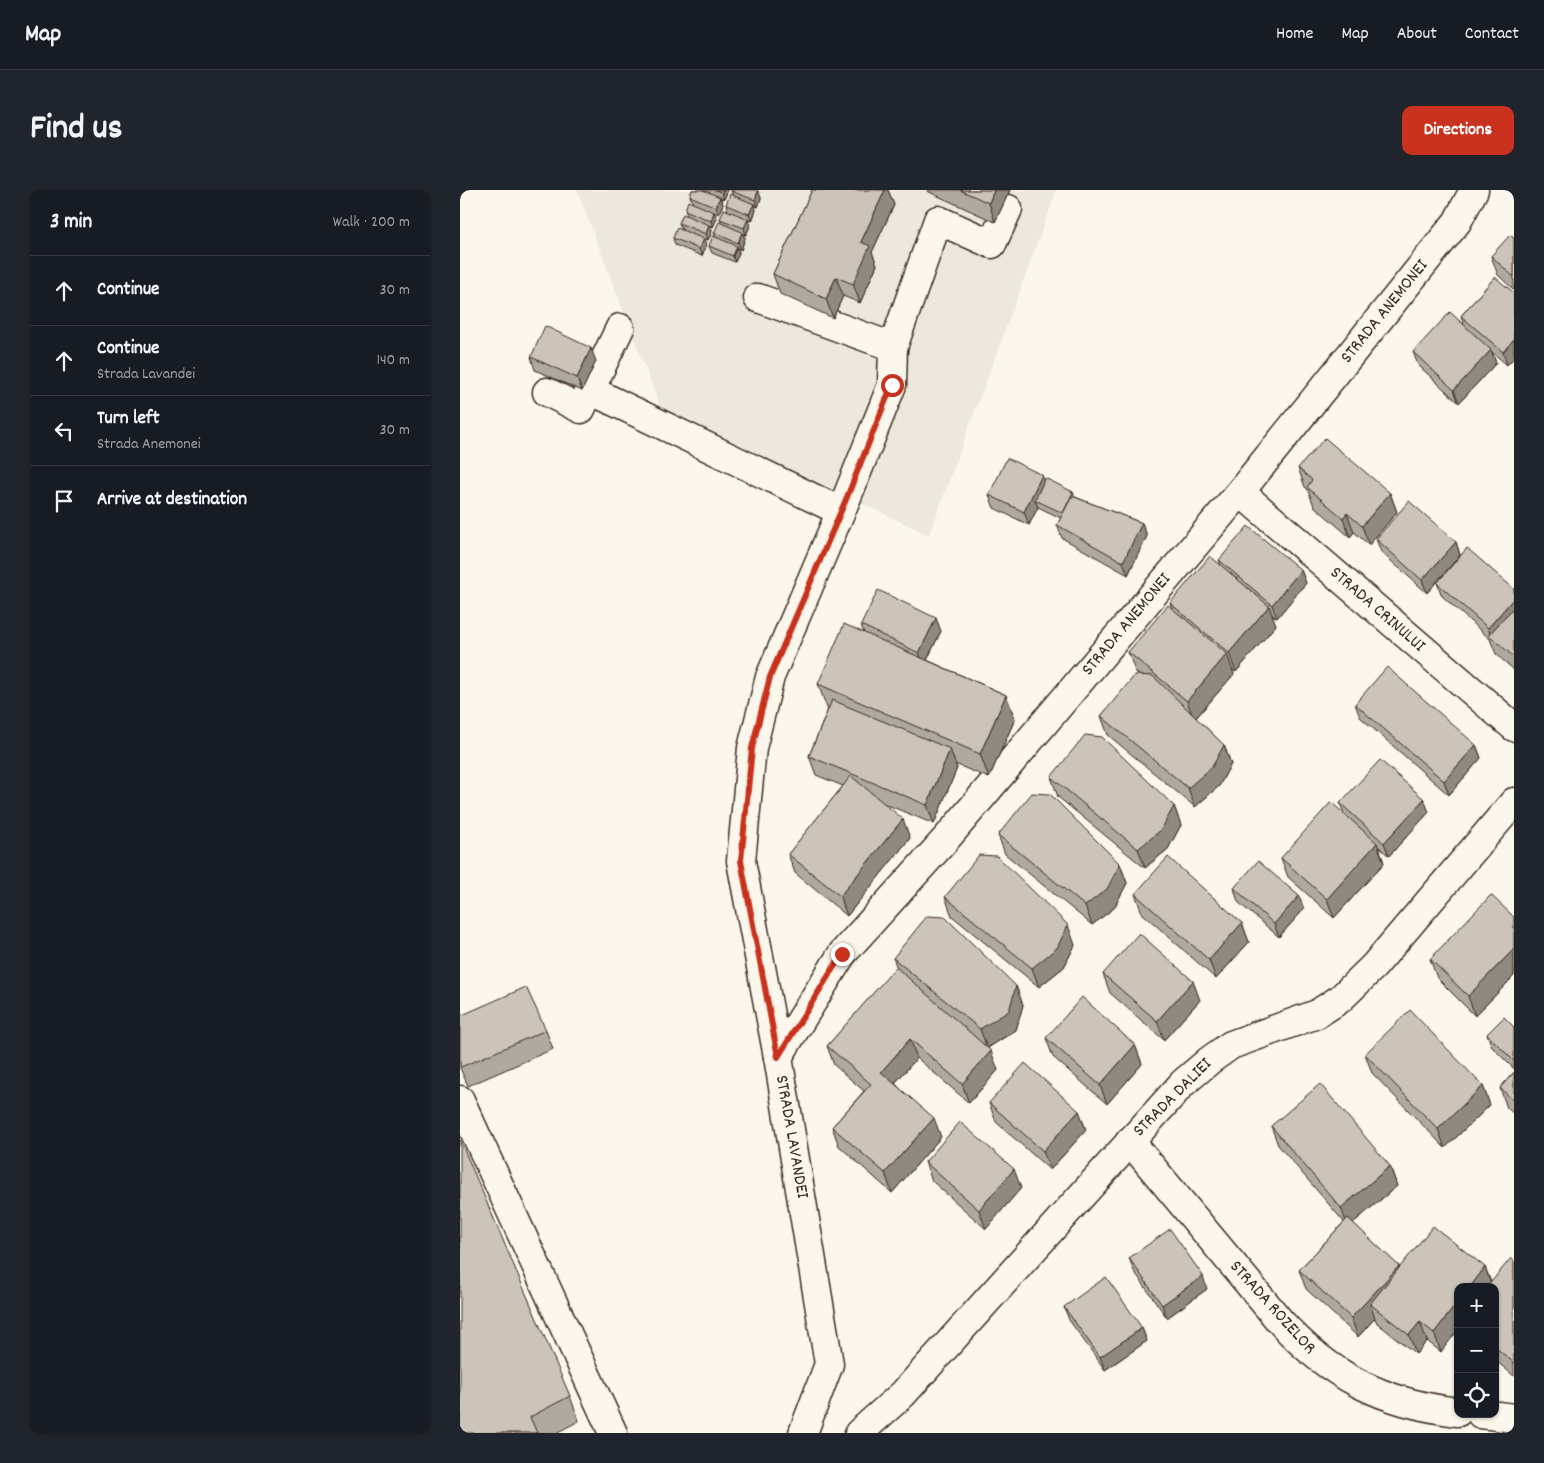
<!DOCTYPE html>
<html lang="en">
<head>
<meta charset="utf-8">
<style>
	:root { --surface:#171b24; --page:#20242c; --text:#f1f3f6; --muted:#9ea1a6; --line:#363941; --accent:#c8321e }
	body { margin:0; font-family:Dekko,sans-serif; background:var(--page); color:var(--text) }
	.controls { position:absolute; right:15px; bottom:15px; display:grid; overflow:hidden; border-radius:10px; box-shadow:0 1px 4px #0004 }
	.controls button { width:45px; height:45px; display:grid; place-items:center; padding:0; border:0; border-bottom:1px solid var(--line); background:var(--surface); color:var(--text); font:25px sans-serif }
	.stop { position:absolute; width:15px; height:15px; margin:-11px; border:4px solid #c8321e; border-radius:50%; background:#fff }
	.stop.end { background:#c8321e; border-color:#fff; box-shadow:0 1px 5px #0008 }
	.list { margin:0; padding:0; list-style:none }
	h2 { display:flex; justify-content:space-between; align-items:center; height:65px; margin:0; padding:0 20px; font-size:21px }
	h2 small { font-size:16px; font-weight:400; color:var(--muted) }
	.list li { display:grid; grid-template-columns:32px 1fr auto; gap:15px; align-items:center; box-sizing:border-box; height:70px; padding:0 20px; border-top:1px solid var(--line) }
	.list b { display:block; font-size:19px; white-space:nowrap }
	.list p { margin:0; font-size:16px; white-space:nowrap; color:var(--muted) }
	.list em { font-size:16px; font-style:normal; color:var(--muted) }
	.icon { flex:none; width:28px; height:28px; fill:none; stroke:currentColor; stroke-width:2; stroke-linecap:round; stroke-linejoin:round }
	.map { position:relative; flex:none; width:1054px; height:1243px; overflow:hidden; border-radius:10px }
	header { display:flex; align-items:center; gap:30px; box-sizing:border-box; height:70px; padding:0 25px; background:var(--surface); border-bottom:1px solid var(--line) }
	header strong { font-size:24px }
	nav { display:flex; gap:28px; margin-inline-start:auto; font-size:18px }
	.intro { display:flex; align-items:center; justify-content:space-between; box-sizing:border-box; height:120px; padding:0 30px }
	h1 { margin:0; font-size:35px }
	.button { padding:12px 22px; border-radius:10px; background:var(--accent); color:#fff; font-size:18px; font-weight:700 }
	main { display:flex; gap:30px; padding:0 30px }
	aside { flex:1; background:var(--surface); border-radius:10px; box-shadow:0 1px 4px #0004 }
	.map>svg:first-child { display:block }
	.built { fill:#ede8dd }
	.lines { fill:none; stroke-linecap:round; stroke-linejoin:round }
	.minor-casing { stroke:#3b2a1e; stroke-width:31 }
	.minor { stroke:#fbf7ec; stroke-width:28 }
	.wall { fill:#afa99f; stroke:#3b2a1e }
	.shaded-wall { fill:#8f8982; stroke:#3b2a1e }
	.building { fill:#ccc4b9; stroke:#3b2a1e }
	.route { stroke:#c8321e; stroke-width:6 }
	.labels { text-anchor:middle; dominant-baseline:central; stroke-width:4; stroke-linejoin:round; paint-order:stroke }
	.street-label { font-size:18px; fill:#3b2a1e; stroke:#fbf7ec }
</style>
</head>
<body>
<header>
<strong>Map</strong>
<nav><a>Home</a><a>Map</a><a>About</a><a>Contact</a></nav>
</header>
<div class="intro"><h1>Find us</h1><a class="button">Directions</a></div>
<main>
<aside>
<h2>3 min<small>Walk · 200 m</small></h2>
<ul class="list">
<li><svg class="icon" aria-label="ahead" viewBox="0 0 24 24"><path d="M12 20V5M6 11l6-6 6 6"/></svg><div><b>Continue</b></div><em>30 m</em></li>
<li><svg class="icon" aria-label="ahead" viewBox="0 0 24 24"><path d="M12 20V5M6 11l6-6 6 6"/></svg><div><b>Continue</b><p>Strada Lavandei</p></div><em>140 m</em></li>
<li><svg class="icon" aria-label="left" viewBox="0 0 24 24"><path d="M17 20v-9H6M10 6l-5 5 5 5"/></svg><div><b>Turn left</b><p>Strada Anemonei</p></div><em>30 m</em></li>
<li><svg class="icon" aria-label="arrive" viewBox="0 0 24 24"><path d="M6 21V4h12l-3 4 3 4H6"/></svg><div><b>Arrive at destination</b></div></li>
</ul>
</aside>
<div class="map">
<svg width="1054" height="1243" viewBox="0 0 1054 1243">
	<rect width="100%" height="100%" fill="#fbf7ec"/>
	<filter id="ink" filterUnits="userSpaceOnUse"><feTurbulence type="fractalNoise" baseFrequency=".02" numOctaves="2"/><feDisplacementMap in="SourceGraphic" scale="10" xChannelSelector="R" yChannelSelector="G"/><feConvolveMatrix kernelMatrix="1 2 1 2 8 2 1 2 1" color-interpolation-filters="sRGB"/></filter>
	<g filter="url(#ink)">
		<!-- built -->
		<path class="built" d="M117,0H597L469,345L201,219Z"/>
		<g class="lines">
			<defs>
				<g id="minor">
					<path d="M298,108L433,157L432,195L387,307L310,487L292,558L281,671L318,867L369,1174L343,1243"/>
					<path d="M433,157L478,30L532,54L548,19"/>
					<path d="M130,200L380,321"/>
					<path d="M87,202L121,219L160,138"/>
					<path d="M780,302L1054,537"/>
					<path d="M318,867L382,764L486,649L780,302L997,32L1014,0"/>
					<path d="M0,910L153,1243"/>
					<path d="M670,951L819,1130C869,1186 923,1213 998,1222"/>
					<path d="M1021,1224L1054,1228"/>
					<path d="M399,1243L443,1204L723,893L750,870L771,855L857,824L880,809L914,776L1054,612"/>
				</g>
			</defs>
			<!-- minor casing -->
			<use href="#minor" class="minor-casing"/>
			<!-- minor -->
			<use href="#minor" class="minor"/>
		</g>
		<!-- wall -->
		<g class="wall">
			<path d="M232,0H268L264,9L261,8L263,14L259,24L254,22L257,28L253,37L250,36L252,41L248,50L244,49L246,55L242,66L215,55L213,48L222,40L219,33L227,25L225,20L233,13L230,6Z"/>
			<path d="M352,0H428L434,15L412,62L417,75L400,113L383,106L373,128L320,104L313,84Z"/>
			<path d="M467,0H550L535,32L467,1Z"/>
			<path d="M271,1H298L301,8L298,17L294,16L296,20L292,31L288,30L290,36L286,45L283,44L285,48L281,60L278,58L279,63L275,72L252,63L249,56L256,48L254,43L262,33L260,29L268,21L266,15L273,5Z"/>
			<path d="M1054,48V100L1038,85L1031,66Z"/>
			<path d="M1035,87L1047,175L1032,162L1036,173L999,213L958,175L953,162L1004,134L1001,126Z"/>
			<path d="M71,167L136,171L122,201L75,180Z"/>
			<path d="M838,278L930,303L937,322L909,355L894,342L890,347L854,316L848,300L845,297Z"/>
			<path d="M582,285L584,290L613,302L615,307L682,333L687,346L668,385L602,348L597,335L601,328L578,317L569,335L534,318L529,305Z"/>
			<path d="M916,349L996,352L1000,365L967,403L921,362Z"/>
			<path d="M759,370L841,380L846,393L817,428L811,424L816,435L776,482L772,479L774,484L736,528L764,555L771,574L759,596L735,617L648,545L641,526L679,485L675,481L668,462L712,418L710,413L761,375Z"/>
			<path d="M977,393L1054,399V480L1036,464L1030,449L982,406Z"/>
			<path d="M401,435L481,441L467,470L546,505L555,529L529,588L495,574L497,578L474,634L425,614L450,648L387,726L335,683L328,664L383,596L356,585L349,566L368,519L367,518L358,494L404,443Z"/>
			<path d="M895,514L1016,555L1021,568L989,605L900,527Z"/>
			<path d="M591,587L714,616L721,635L708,659L685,678L598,607Z"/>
			<path d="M880,613L969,622L929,666L919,657L924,673L874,728L828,687L821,668L884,624Z"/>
			<path d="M538,645L660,674L667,693L654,718L632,735L545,664Z"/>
			<path d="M774,698L844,719L819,747L778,712Z"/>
			<path d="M675,704L782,733L789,752L756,789L682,723Z"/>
			<path d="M485,707L615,755L604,777L579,797L492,726Z"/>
			<path d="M1054,727V786L1015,826L977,788L970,769Z"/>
			<path d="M433,768L556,796L563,815L556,840L528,858L538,880L509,913L457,868L435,893L481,947L432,1003L379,956L372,937L404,901L374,875L367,856L437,778Z"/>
			<path d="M643,784L740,810L704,850L650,803Z"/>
			<path d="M0,826L86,840L93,859L8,896L0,878Z"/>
			<path d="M1054,837V879L1032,857L1027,844Z"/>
			<path d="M586,848L675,855L682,874L647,914L593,867Z"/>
			<path d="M905,864L1023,896L1030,915L985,958L912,883Z"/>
			<path d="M1054,882V924L1047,918L1040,898Z"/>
			<path d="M529,913L619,921L626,940L590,980L536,932Z"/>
			<path d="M811,936L930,976L937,996L893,1033L939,1077H1025L1031,1092L1054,1071V1186L1035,1170V1097H998L981,1162L967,1151L956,1164L917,1133L915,1128L898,1147L846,1099L839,1080L884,1032L818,955Z"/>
			<path d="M465,972L561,998L526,1039L472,991Z"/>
			<path d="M669,1068L747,1099L707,1128L674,1081Z"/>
			<path d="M604,1117L682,1138L687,1151L645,1180L609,1130Z"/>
			<path d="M110,1206L119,1231L96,1243H0Z"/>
		</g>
		<!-- shaded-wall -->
		<g class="shaded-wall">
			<path d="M263,0H268L264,9L262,3Z"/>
			<path d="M425,0H428L434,15L412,62L417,75L400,113L393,94L401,52Z"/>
			<path d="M534,0H550L535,32L529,13Z"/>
			<path d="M298,1L301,8L298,17L295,10Z"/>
			<path d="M260,7L263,14L259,24L256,17Z"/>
			<path d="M294,14L296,20L292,31L289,24Z"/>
			<path d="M254,22L257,28L253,37L251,31Z"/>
			<path d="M288,29L290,36L286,45L284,38Z"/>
			<path d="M249,35L252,41L248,50L246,44Z"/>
			<path d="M282,42L285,48L281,60L278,53Z"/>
			<path d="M244,49L246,55L242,66L239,59Z"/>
			<path d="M277,56L279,63L275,72L273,66Z"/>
			<path d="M376,87L383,106L373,128L366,109Z"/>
			<path d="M1054,149V168L1047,175L1043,162Z"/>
			<path d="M131,158L136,171L122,201L117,188Z"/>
			<path d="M1031,160L1036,173L999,213L994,200Z"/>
			<path d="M582,285L586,298L575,310L578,317L569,335L564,322Z"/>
			<path d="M930,303L937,322L909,355L902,336Z"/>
			<path d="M887,323L894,342L890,347L883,328Z"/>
			<path d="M682,333L687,346L668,385L663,372Z"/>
			<path d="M996,352L1000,365L967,403L962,390Z"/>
			<path d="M841,380L846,393L817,428L812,415Z"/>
			<path d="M1054,408V427L1031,447L1028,438Z"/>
			<path d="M809,416L816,435L776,482L769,463Z"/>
			<path d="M476,428L481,441L464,476L459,463Z"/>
			<path d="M767,464L774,484L734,530L727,511Z"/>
			<path d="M546,505L555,529L529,588L520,564Z"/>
			<path d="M764,555L771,574L759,596L735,617L728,598Z"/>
			<path d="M1016,555L1021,568L989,605L984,591Z"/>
			<path d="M490,559L497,578L474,634L467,615Z"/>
			<path d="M964,609L969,622L929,666L924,653Z"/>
			<path d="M714,616L721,635L708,659L685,678L678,659Z"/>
			<path d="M443,629L450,648L387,726L380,706Z"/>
			<path d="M917,653L924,673L874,728L867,709Z"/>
			<path d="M660,674L667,693L654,718L632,735L625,716Z"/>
			<path d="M839,706L844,719L819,747L814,734Z"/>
			<path d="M782,733L789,752L756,789L749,770Z"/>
			<path d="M608,735L615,755L604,777L579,797L572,778Z"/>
			<path d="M1054,759V786L1015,826L1008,806Z"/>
			<path d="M733,791L740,810L704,850L697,831Z"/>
			<path d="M556,796L563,815L556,840L527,858L520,839Z"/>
			<path d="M450,849L457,868L428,901L421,882Z"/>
			<path d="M675,855L682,874L647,914L640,895Z"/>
			<path d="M531,861L538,880L509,913L502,894Z"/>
			<path d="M1023,896L1030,915L985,958L978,939Z"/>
			<path d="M619,921L626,940L590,980L583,961Z"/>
			<path d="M474,928L481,947L432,1003L425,983Z"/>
			<path d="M930,976L937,996L888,1037L881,1018Z"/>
			<path d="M554,979L561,998L526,1039L519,1020Z"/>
			<path d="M939,1076L946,1096L910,1114L915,1128L898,1147L891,1128Z"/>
			<path d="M1025,1077L1032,1097H1010Z"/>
			<path d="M743,1086L747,1099L707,1128L702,1115Z"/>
			<path d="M998,1112V1140L981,1162L974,1143Z"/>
			<path d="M960,1132L967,1151L956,1164L949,1145Z"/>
			<path d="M682,1138L687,1151L645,1180L640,1167Z"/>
		</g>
		<!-- building -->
		<g class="building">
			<path d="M232,0H243L260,7L256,17L230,6Z"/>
			<path d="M256,0H263L262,3Z"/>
			<path d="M271,0H295L298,1L295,10L271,1Z"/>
			<path d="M352,0H425L401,52L410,56L393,94L376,87L366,109L313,84Z"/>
			<path d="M500,0H534L529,13Z"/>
			<path d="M270,4L294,14L289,24L266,15Z"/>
			<path d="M228,11L254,22L251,31L225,20Z"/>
			<path d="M264,19L288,29L284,38L260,29Z"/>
			<path d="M223,24L249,35L246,44L219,33Z"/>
			<path d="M259,32L282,42L278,53L254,43Z"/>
			<path d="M217,38L244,49L239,59L213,48Z"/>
			<path d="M1050,45L1054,48V87L1031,66Z"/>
			<path d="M253,46L277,56L273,66L249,56Z"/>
			<path d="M1035,87L1054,103V149L1043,162L1001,126Z"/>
			<path d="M990,122L1031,160L994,200L953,162Z"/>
			<path d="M85,136L131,158L117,188L71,167Z"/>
			<path d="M865,248L930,303L902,336L887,323L883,328L847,297L852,290L838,278Z"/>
			<path d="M547,268L582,285L564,322L529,305Z"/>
			<path d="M585,288L613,302L603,323L575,310Z"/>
			<path d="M612,306L682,333L663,372L597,335Z"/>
			<path d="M949,311L996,352L962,390L916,349Z"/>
			<path d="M788,336L841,380L812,415L759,370Z"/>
			<path d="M1007,358L1054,399V408L1028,438L977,393Z"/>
			<path d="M750,366L809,416L769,463L710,413Z"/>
			<path d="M418,400L476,428L459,463L401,435Z"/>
			<path d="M708,415L767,464L727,511L668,462Z"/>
			<path d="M1054,417V467L1029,445Z"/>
			<path d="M384,434L546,505L520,564L358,494Z"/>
			<path d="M927,477L1016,555L984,591L895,514Z"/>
			<path d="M675,485L693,486L764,555L752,577L728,598L641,526Z"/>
			<path d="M372,510L490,559L467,615L349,566Z"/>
			<path d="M625,545L642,547L714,616L701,640L678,659L591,587Z"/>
			<path d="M920,570L964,609L924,653L880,613Z"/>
			<path d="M391,586L443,629L380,706L328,664Z"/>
			<path d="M572,603L590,604L660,674L647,699L625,716L538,645Z"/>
			<path d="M871,612L917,653L867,709L821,668Z"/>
			<path d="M519,665L537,666L608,735L597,758L572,778L485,707Z"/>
			<path d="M708,667L782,733L749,770L675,704Z"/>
			<path d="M798,671L839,706L814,734L774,698Z"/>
			<path d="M1031,705L1054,727V759L1008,806L970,769Z"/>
			<path d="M467,726L485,727L556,796L549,821L520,839L433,768Z"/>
			<path d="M679,743L733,791L697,831L643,784Z"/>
			<path d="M436,777L531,861L502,894L450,849L421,882L474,928L425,983L372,937L411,894L367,856Z"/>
			<path d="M66,797L86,840L1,877L0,874V826Z"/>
			<path d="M622,807L675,855L640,895L586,848Z"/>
			<path d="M950,820L1023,896L978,939L905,864Z"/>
			<path d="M1044,827L1054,837V871L1027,844Z"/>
			<path d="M565,873L619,921L583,961L529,913Z"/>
			<path d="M1054,882V911L1040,898Z"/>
			<path d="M860,894L930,976L881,1018L811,936Z"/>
			<path d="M500,932L554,979L519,1020L465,972Z"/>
			<path d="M0,950L110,1206L70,1227L77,1243H0Z"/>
			<path d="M888,1028L939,1076L891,1128L839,1080Z"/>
			<path d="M973,1036L1025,1077L1010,1097H998V1112L974,1143L960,1132L949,1145L910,1114Z"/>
			<path d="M710,1039L743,1086L702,1115L669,1068Z"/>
			<path d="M1051,1068L1054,1071V1173L1035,1157V1097H1027Z"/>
			<path d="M646,1087L682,1138L640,1167L604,1117Z"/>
		</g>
	</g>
	<g class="lines" filter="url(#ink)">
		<!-- route -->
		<path class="route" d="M382,764L318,867L281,671L292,558L310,487L387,307L432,195"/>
	</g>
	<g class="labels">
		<!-- street labels -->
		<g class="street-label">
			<text transform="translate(925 122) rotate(-51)">STRADA ANEMONEI</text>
			<text transform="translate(917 420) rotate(41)">STRADA CRINULUI</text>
			<text transform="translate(667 435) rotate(-50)">STRADA ANEMONEI</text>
			<text transform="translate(713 908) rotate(-45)">STRADA DALIEI</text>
			<text transform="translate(331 947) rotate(80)">STRADA LAVANDEI</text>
			<text transform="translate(812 1118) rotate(48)">STRADA ROZELOR</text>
		</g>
	</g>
</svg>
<div class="controls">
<button>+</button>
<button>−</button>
<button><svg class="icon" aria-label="locate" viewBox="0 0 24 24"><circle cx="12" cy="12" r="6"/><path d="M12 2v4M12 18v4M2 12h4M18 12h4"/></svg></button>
</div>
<div class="stop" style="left:432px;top:195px"></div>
<div class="stop end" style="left:382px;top:764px"></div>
</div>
</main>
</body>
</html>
